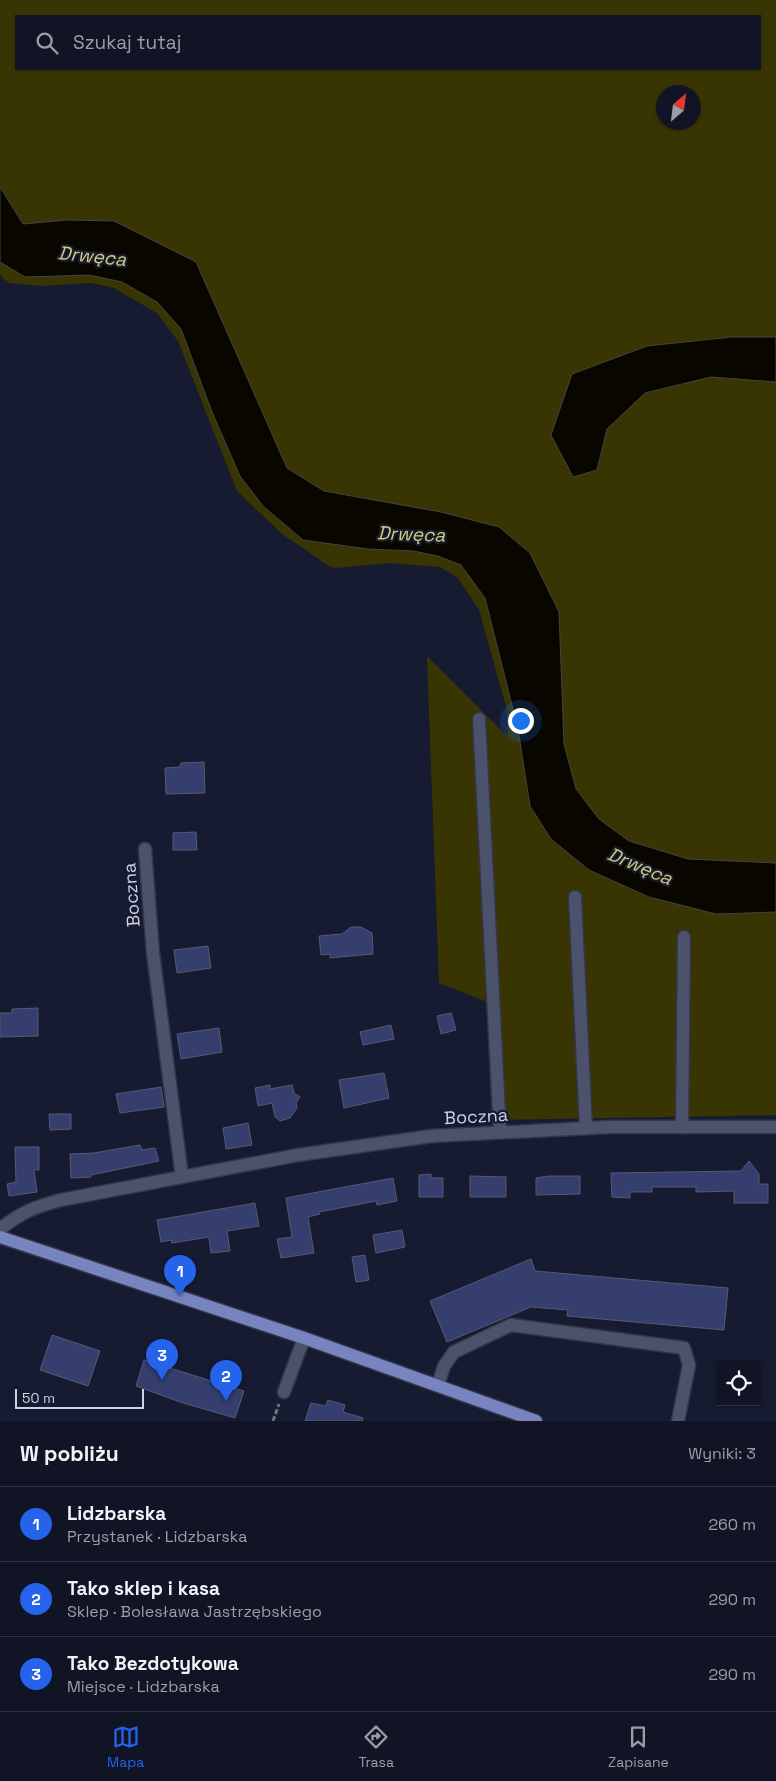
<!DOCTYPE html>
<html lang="pl">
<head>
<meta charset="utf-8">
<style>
	:root { --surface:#111425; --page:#1a1d2d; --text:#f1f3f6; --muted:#9c9ea7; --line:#303342; --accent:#2563eb }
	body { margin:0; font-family:"Space Grotesk",sans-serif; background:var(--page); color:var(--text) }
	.controls { position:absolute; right:15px; bottom:15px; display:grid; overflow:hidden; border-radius:0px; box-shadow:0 1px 4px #0004 }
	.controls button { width:45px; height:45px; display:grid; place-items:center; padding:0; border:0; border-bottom:1px solid var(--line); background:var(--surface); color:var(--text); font:25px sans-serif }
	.compass { position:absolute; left:656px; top:85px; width:45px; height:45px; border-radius:50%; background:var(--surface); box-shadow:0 1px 4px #0004; rotate:28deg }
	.scale { position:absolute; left:15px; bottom:12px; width:129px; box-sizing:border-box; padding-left:5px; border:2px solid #ced2e2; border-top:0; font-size:14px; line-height:18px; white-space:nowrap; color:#ced2e2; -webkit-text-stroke:4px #171b31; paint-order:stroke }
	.you { position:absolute; left:520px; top:720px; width:18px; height:18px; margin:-12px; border:4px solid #fff; border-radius:50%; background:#1a73e8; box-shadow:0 0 0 8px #1a73e833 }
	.badge { display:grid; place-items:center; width:32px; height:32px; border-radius:50%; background:var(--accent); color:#fff; font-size:16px; font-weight:700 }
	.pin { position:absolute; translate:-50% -41px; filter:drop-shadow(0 1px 2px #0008) }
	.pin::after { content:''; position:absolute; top:26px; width:18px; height:15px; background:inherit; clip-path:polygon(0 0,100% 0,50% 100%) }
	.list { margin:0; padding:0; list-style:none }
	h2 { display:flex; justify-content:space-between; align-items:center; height:65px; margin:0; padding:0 20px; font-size:21px }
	h2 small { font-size:16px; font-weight:400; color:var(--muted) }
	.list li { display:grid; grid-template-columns:32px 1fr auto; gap:15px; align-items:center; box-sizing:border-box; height:75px; padding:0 20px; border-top:1px solid var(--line) }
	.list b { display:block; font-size:19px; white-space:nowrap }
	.list p { margin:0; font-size:16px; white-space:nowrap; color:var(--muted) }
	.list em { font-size:16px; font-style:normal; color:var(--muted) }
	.icon { flex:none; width:28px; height:28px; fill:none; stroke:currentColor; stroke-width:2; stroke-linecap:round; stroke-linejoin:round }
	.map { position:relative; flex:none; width:776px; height:1421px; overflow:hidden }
	.search { position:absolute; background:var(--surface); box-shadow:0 1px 4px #0004; left:15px; right:15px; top:15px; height:55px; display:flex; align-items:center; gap:12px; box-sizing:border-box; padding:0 18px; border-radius:0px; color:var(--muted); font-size:19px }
	.sheet { height:290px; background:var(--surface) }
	nav { display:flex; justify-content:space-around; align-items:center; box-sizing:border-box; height:70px; border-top:1px solid var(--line); background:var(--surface); font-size:14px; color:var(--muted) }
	nav a { display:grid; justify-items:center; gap:2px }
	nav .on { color:var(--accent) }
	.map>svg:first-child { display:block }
	.green { fill:#393503; fill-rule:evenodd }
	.water { fill:#090600; stroke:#444344 }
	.building { fill:#353e6c; stroke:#545a75 }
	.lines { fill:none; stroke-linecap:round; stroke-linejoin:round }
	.minor-casing { stroke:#343648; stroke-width:15 }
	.major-casing { stroke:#343648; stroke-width:15 }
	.path { stroke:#6f7386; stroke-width:3; stroke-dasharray:5 2.5; stroke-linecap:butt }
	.minor { stroke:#4c526c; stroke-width:12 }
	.major { stroke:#7784bf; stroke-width:12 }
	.labels { text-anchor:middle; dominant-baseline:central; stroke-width:4.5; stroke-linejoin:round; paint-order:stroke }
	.street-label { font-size:18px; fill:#ced2e2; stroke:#171b31 }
	.water-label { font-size:19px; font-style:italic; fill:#d4cc75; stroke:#171b31 }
</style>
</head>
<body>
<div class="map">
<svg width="776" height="1421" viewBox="0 0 776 1421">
	<rect width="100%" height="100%" fill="#171b31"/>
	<!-- green -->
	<path class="green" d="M0,0H776V337H732L647,346L551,435L573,477L597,470L607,429L644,393L711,377L776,382V1115L494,1120L487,1002L439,983L427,656L508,737L507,710L479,610L458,578L440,567L388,563L336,568L329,566L282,534L237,491L178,341L157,313L114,288L91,283L42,286L10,283L3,279L0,274ZM16,16H760V69H16ZM664,92H694V122H664ZM548,590L559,612V631Z"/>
	<!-- water -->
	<g class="water">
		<path d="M0,187L23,224L67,220L114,221L196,262L287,468L324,491L441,512L499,527L530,553L559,612L564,744L576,789L599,819L629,841L688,859L776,863V912L716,914L649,897L589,870L551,839L530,806L518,729L485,598L461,565L438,556L413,551L368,549L303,540L263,506L240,476L212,412L181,329L157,302L122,282L89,275L25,277L0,262Z"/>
		<path d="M732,337H776V382L711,377L645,393L607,429L597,470L573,477L551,435L572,374L647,346Z"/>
	</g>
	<!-- building -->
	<g class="building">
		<path d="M204,762L205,793L166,794L165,768L180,767L181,763Z"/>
		<path d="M196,832L197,850H173V833Z"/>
		<path d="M351,927H361L372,933L373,954L330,958V954L321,955L319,936L342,934Z"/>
		<path d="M208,946L211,968L177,973L174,950Z"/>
		<path d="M38,1008V1036L0,1037V1013H12V1009Z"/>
		<path d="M451,1013L456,1030L441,1034L437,1016Z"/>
		<path d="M391,1025L394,1039L363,1045L360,1032Z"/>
		<path d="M219,1028L222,1052L181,1059L177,1034Z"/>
		<path d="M384,1073L389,1098L344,1108L339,1080Z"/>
		<path d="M270,1085V1089L292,1085L294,1093L300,1097L296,1103L297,1108L290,1118L280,1121L275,1117L272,1103L258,1106L255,1088Z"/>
		<path d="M161,1087L164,1107L120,1113L116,1094Z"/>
		<path d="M49,1114H71V1129L50,1130Z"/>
		<path d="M248,1123L252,1145L226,1149L223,1128Z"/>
		<path d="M140,1145L142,1150L155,1148L159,1161L91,1175V1177L71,1178L70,1154L94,1153Z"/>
		<path d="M15,1147H39V1170H34L37,1192L9,1196L7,1184L16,1182Z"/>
		<path d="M749,1161L759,1174V1184H768V1203H734V1191L696,1192V1187H652V1192H630V1198L612,1197L611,1173L741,1171Z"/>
		<path d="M431,1174V1178H443V1197H419V1175Z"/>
		<path d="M470,1176L506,1177V1197H470Z"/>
		<path d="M549,1176H580V1194L536,1195V1178Z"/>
		<path d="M393,1178L397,1201L377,1205L376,1201L319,1212L320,1214L308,1217L314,1253L281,1258L277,1239L292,1237L286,1198Z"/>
		<path d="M255,1203L259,1226L227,1231L230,1251L211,1253L209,1237L172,1243L171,1240L161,1242L157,1220Z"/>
		<path d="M402,1230L405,1247L376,1253L373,1235Z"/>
		<path d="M365,1255L369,1280L356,1282L352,1257Z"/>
		<path d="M531,1259L535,1271L728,1288L724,1330L567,1316L568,1310L531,1307L447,1342L430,1301Z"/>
		<path d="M52,1335L100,1351L88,1386L40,1370Z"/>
		<path d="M144,1360L244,1391L235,1418L180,1402L136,1386Z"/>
		<path d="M328,1400L345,1405L343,1412L363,1418L362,1421H305L311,1403L326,1406Z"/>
	</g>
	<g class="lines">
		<defs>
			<g id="minor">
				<path d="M479,719L500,1132"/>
				<path d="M145,849L153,953L182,1177"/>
				<path d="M575,897L586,1128"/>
				<path d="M682,1127L684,937"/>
				<path d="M0,1229C22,1212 34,1207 61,1200L298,1155L432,1136L609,1127H776"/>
				<path d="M438,1385L444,1366L454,1352L511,1325L684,1348L689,1365L678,1421"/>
				<path d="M284,1392L304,1338"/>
			</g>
			<path id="major" d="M0,1237L304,1338L536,1421"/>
		</defs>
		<!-- minor casing -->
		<use href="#minor" class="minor-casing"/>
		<!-- major casing -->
		<use href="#major" class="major-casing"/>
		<!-- path -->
		<path class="path" d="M273,1421L279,1404"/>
		<!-- minor -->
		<use href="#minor" class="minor"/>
		<!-- major -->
		<use href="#major" class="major"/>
	</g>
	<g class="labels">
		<!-- street labels -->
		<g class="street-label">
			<text transform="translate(131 895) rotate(-94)">Boczna</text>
			<text transform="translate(476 1116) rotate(-3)">Boczna</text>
		</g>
		<!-- water labels -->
		<g class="water-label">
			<text transform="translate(92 256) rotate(6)">Drwęca</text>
			<text transform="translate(411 534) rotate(2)">Drwęca</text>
			<text transform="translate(640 866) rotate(23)">Drwęca</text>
		</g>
	</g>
</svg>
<div class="controls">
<button><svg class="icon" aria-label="locate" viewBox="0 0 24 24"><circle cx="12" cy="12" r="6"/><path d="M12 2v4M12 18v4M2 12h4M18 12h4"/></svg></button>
</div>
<svg class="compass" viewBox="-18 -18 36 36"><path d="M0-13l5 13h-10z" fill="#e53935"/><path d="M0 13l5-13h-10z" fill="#9c9ea7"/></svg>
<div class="scale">50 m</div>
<div class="you"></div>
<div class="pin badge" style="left:180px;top:1296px">1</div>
<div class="pin badge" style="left:226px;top:1401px">2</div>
<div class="pin badge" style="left:162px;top:1380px">3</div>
<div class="search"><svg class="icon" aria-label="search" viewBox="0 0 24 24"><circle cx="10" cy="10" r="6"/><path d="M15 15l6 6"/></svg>Szukaj tutaj</div>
</div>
<section class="sheet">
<h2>W pobliżu<small>Wyniki: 3</small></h2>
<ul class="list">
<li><span class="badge">1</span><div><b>Lidzbarska</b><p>Przystanek · Lidzbarska</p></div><em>260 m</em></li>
<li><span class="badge">2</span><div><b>Tako sklep i kasa</b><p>Sklep · Bolesława Jastrzębskiego</p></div><em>290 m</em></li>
<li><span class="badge">3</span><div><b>Tako Bezdotykowa</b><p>Miejsce · Lidzbarska</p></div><em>290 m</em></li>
</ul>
</section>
<nav>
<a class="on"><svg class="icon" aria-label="map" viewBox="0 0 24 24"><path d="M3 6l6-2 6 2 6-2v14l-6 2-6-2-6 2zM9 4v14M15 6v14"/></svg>Mapa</a>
<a><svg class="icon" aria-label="directions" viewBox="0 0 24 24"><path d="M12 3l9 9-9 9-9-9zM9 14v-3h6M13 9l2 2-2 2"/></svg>Trasa</a>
<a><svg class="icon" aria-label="saved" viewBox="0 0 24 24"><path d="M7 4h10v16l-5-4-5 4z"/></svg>Zapisane</a>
</nav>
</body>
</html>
